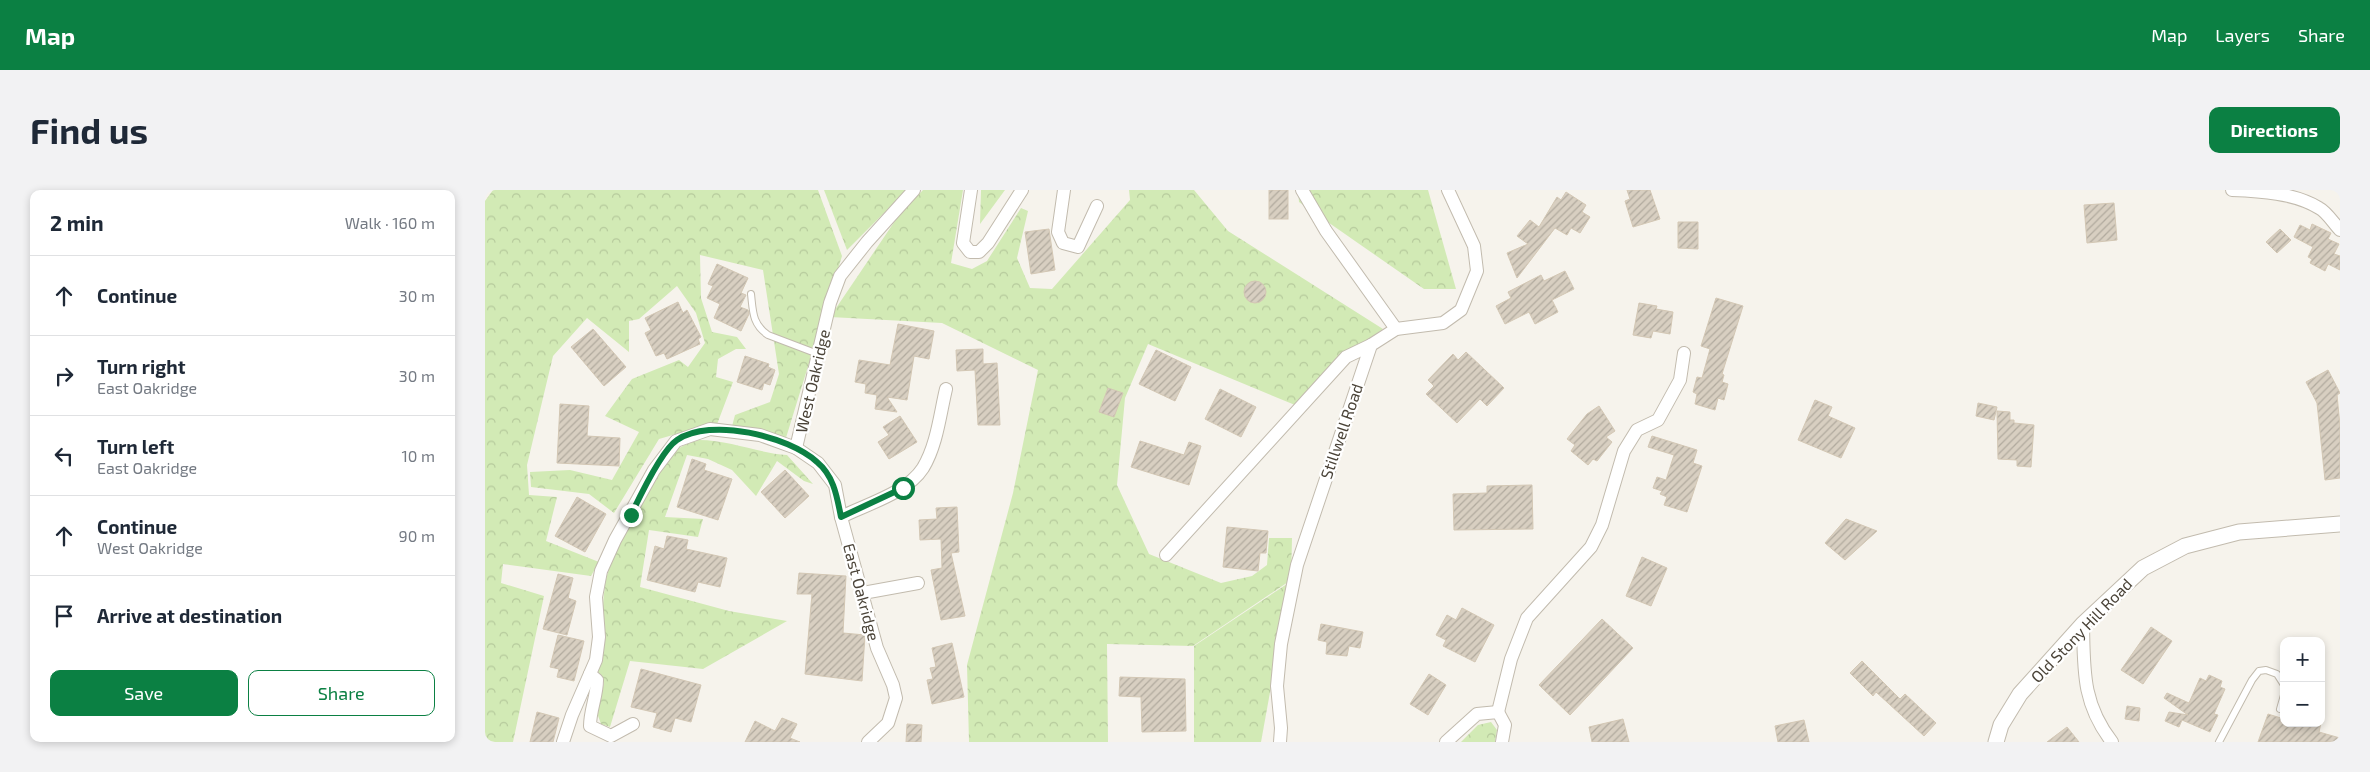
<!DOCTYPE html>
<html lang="en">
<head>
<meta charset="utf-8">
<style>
	:root { --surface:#fff; --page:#f2f2f3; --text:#1f2937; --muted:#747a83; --line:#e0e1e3; --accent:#0b8043 }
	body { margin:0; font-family:"Exo 2",sans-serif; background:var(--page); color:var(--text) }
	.controls { position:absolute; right:15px; bottom:15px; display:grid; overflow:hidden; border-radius:10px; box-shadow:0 2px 8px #0003 }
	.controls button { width:45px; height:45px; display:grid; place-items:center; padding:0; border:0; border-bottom:1px solid var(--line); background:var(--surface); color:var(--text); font:25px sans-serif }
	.stop { position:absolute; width:15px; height:15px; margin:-11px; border:4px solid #0b8043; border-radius:50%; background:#fff }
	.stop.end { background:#0b8043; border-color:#fff; box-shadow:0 1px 5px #0008 }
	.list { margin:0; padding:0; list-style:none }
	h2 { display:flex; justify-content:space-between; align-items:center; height:65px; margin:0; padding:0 20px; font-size:21px }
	h2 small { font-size:16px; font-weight:400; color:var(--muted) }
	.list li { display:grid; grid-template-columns:32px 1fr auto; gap:15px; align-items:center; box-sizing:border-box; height:80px; padding:0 20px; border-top:1px solid var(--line) }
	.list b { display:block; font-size:19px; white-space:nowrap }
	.list p { margin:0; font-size:16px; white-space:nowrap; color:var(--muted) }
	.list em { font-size:16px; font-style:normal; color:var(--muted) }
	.actions { display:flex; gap:10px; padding:15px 20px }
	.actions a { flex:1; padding:11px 0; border:1px solid var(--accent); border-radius:10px; text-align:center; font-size:18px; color:var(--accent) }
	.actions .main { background:var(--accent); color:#fff }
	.icon { flex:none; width:28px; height:28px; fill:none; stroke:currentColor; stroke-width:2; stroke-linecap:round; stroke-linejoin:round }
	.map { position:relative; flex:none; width:1855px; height:552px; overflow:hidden; border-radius:10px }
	header { display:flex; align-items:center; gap:30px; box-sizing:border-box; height:70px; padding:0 25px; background:var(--accent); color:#fff }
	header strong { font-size:24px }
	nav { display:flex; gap:28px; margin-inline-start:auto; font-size:18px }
	.intro { display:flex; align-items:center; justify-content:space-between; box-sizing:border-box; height:120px; padding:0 30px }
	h1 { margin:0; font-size:35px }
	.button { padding:12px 22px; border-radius:10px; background:var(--accent); color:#fff; font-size:18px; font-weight:700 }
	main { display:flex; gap:30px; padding:0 30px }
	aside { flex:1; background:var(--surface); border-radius:10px; box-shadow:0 2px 8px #0003 }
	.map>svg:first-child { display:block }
	.forest { fill:url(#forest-crowns) }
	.building { fill:url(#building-hatch); stroke:#d3c7b4 }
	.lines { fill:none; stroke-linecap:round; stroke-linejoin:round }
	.service-casing { stroke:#c2bbae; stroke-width:8 }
	.minor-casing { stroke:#c2bbae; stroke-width:14 }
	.tertiary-casing { stroke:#c2bbae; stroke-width:17 }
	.service { stroke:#fff; stroke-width:6 }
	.minor { stroke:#fff; stroke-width:12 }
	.tertiary { stroke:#fff; stroke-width:15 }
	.route { stroke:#0b8043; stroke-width:6 }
	.labels { text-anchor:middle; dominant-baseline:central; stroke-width:4.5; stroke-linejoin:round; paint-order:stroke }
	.street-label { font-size:16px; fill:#4b4439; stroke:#fff }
</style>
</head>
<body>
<header>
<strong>Map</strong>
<nav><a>Map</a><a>Layers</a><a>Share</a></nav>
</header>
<div class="intro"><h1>Find us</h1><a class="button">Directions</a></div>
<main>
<aside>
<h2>2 min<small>Walk · 160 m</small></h2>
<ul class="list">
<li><svg class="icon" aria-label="ahead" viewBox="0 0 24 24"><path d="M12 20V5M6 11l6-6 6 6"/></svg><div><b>Continue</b></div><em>30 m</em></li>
<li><svg class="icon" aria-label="right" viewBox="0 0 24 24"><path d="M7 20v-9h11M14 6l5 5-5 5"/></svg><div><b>Turn right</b><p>East Oakridge</p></div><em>30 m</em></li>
<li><svg class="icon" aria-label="left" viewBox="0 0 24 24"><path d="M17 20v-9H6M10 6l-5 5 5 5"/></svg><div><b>Turn left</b><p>East Oakridge</p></div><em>10 m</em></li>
<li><svg class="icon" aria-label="ahead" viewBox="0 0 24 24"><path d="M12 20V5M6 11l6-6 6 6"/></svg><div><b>Continue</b><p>West Oakridge</p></div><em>90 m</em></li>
<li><svg class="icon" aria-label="arrive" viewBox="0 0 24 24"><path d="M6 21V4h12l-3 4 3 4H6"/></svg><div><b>Arrive at destination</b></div></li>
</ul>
<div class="actions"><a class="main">Save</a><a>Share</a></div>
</aside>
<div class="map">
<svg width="1855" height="552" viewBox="0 0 1855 552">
	<defs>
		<pattern id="forest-crowns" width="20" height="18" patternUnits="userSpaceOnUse" patternTransform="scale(1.25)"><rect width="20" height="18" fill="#d2eab5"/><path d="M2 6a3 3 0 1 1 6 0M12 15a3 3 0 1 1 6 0" fill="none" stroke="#b6ca9c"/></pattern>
		<pattern id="building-hatch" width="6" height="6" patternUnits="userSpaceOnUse" patternTransform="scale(1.25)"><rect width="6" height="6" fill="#d8cfc1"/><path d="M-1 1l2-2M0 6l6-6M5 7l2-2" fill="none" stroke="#b1aa9e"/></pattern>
	</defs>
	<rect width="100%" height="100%" fill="#f6f3ec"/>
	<!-- forest -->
	<g class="forest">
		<path d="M8,0H333L357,66L300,251L246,240L250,225L285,212L294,184L278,80L215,65L216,108L227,142L252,147L261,159H251L233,169L231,187L248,192L231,237L219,236L174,249L129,323L104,304L46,297L45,282L85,280L127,290L154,242L120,226L147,189L194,170L203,177L220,153L211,123L192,96L154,129L144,131V162L102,128L68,166L42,275L44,305L72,307L61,351L114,372L106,386L18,374L16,393L59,406L28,552H0V11Z"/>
		<path d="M339,0H422L362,60Z"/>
		<path d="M438,0H478L466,73L487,79L502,71L536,18L543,21L532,68L545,98L567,99L645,10L644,0H709L743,41L898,139L858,168L810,215L663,154L640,208L632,295L664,364L736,393L767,386L782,375L784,348H807L806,390L708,456L622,454L623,552H484L482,475L528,303L553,180L457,133L345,127L414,25Z"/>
		<path d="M496,0H520L495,34Z"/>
		<path d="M813,0H943L971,99H939L814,12Z"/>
		<path d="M214,250C244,250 273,263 302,265L328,294L319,291L292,271L271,306L247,280L223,269L202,265L180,327L218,329L213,347L164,340L155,397L244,421L302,431L218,479L145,471L125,537L116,534L112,523L119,493L111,478C119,450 116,423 120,395C124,366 166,289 185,266C193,257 203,253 214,250Z"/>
		<path d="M805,392L776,552H709V456Z"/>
		<path d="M1006,532L1012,540L1010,552H976L993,535Z"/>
	</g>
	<!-- building -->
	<g class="building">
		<rect x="784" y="0" width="19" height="29"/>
		<path d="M1142,0H1165L1175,29L1148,37L1140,11L1145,9Z"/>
		<path d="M1081,2L1101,15L1097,22L1105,27L1095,43L1086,38L1082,45L1070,38L1032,88L1022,63L1043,54L1032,46L1045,30L1054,37L1072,7L1076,10Z"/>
		<path d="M1629,13L1632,50L1602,53L1599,15Z"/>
		<path d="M1193,32H1213V59L1193,58Z"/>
		<path d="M1827,34L1846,43L1843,49L1854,54L1849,64L1855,66V80L1843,74L1840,81L1825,73L1827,69L1823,67L1828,57L1809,47L1815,35L1825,40Z"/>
		<path d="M564,39L570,80L546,84L540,42Z"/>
		<path d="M1795,39L1806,50L1792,63L1781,52Z"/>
		<path d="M232,74L263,88L256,103L261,105L255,117L263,120L264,124L256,141L229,128L235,114L222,108L228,96L223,94Z"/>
		<path d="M1080,81L1089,99L1067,110L1073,122L1050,134L1044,122L1020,134L1011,116L1026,108L1023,102L1056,85L1059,91Z"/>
		<circle cx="770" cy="102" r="11"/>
		<path d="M1231,108L1258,116L1237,184L1239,185L1237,192L1243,194L1239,210L1233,208L1230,220L1210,214L1212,204L1208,202L1212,187L1217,188L1225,159L1216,156Z"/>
		<path d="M193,112L198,123L202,120L216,147L213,149L215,154L182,169L179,163L171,166L160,143L166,140L160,128Z"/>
		<path d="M1154,113L1172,116L1171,119L1188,122L1185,144L1168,141L1166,148L1148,145Z"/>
		<path d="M413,134L449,141L444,169L429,166L422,210L402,207L412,222L390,219L392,205L380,203L381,194L370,192L374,170L405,175Z"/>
		<path d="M108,139L141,177L119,196L86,157Z"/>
		<path d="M498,159V174L512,173L515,235H493L490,180L472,181L471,160Z"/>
		<path d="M671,160L706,177L690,211L654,194Z"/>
		<path d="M981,162L1019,198L1002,216L995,209L972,233L941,204L949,196L943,190L968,164L973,170Z"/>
		<path d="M260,166L284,174L283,177L290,180L285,195L279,193L277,200L252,192Z"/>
		<path d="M1843,180L1855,203L1852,205L1855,236V288L1840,290L1832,213L1821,192Z"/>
		<path d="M623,198L638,203L629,227L614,222Z"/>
		<path d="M735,199L771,217L756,247L720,229Z"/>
		<path d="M1330,210L1347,217L1343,226L1370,238L1356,268L1313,250Z"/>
		<path d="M1493,213L1512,217L1509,230L1491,226Z"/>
		<path d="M75,214L104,216L102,246L135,248L134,276L72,273Z"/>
		<path d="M1114,216L1130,241L1121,247L1127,252L1112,271L1108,269L1103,275L1086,261L1090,255L1082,249L1102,224Z"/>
		<path d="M1512,221L1525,222V230H1529V233L1549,235L1546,277L1532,276V270L1513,269Z"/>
		<path d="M415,226L432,252L404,269L393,252L404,245L398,237Z"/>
		<path d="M1167,246L1212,260L1208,273L1217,276L1202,322L1179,315L1182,307L1175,304L1177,301L1168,298L1172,287L1181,290L1189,265L1163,257Z"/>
		<path d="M655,251L699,265L704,252L716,256L704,295L646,277Z"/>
		<path d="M207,269L221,274L219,280L247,289L233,330L192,317Z"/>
		<path d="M300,280L324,306L300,328L276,302Z"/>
		<path d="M1047,295L1048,339L969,340L968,304L1002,303V296Z"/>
		<path d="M92,307L121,324L100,362L70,346Z"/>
		<path d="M472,317L474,362L466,363L480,426L456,430L446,380L457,378L456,349L435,350L434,330L452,329L451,318Z"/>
		<path d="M1361,329L1392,341L1360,370L1340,353Z"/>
		<path d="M742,337L783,341L781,363H775L773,381L738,377Z"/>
		<path d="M182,346L203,350L201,359L242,368L235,397L213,392L210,402L162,390L170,356L179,359Z"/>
		<path d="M1157,367L1182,378L1166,416L1141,406Z"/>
		<path d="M314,383L361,386L358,443L380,445L377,491L320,484L327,404H312Z"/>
		<path d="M73,384L88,388L83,408L91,411L82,445L58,439Z"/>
		<path d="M977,418L1009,435L990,472L958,456L961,450L951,445L962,425L971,430Z"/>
		<path d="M1117,429L1148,458L1085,525L1054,495Z"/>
		<path d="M836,434L878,442L875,458L864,456L862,466L841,464L842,452L833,450Z"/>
		<path d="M1666,437L1687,451L1658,494L1636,480Z"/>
		<path d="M73,445L99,451L89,491L72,487L74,479L65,477Z"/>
		<path d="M467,453L479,507L447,514L442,490L448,489L445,478L451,477L447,458Z"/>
		<path d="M1377,471L1415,509L1420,504L1451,533L1439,546L1391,502L1388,506L1365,483Z"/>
		<path d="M156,479L216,495L206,532L190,528L186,542L168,537L172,523L146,517Z"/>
		<path d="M944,484L961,495L943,525L925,514Z"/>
		<path d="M1724,485L1737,491L1735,497L1740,499L1729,524L1733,525L1725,542L1697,530L1694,537L1680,531L1684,522L1703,525L1679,508L1682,503L1704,513L1715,488L1721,491Z"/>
		<path d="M635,487L700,489L701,541L657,542L656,507L634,506Z"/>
		<path d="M1642,516L1655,518L1654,531L1640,529Z"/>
		<path d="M52,522L74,528L68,552H45Z"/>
		<path d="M1783,524L1799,529V533H1836L1834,542L1855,548V552H1773Z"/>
		<path d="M297,528L312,534L305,548L315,552H260L270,531L290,541Z"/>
		<path d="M1138,529L1144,552H1107L1104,537Z"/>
		<path d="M1319,530L1324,552H1293L1290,536Z"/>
		<path d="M422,534L437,535L436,552H421Z"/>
		<path d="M1582,537L1594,552H1562Z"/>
	</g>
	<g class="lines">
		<defs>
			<g id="service">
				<path d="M266,104C268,121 267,134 283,145L333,164"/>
				<path d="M1795,519L1799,505"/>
				<path d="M1734,552L1767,490L1774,481L1781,480L1792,484L1799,495"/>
			</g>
			<g id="minor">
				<path d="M486,0L478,53L485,62H494L503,53L537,0"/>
				<path d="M579,0L573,42L578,53L593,57L612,16"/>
				<path d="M817,0L841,41L911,139"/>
				<path d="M1747,0C1775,1 1810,3 1834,18C1842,22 1849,34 1855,40"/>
				<path d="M311,258L333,273L350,295L356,327L392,458L408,495L411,508L403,533L383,552"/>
				<path d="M356,327C382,314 422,303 438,278C452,255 455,224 461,199"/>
				<path d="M681,365L861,167L886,155"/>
				<path d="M378,403L433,393"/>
				<path d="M1598,434C1599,480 1597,513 1627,552"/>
				<path d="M105,484L112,490C112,506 105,520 105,536L126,546L148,534"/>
				<path d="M1013,522L1026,469L1042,428L1106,357L1117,335L1139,261L1152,240L1173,230L1195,190L1199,163"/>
				<path d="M78,552L87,525L111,470L114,447L111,407L116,381L130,350L169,280L191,251L225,239L275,245L311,258L345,113L355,86L382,52L429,0"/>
				<path d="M795,552L796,538L792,496L796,454L812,375L886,155L911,139L958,133L976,120L992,81L989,56L963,0"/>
				<path d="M961,552L992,524L1013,522L1020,535L1017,552"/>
			</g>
			<path id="tertiary" d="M1511,552L1516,535L1535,504L1598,434L1658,378L1700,356L1754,342L1855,334"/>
		</defs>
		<!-- service casing -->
		<use href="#service" class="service-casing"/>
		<!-- minor casing -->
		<use href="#minor" class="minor-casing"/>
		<!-- tertiary casing -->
		<use href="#tertiary" class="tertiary-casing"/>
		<!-- service -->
		<use href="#service" class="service"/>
		<!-- minor -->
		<use href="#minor" class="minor"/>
		<!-- tertiary -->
		<use href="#tertiary" class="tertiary"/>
	</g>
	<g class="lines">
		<!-- route -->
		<path class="route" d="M146,325C154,308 177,260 192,250C226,227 303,246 332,272C349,286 352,307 356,327L418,298"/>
	</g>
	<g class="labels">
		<!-- street labels -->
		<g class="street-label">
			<text transform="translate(327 191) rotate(-77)">West Oakridge</text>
			<text transform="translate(856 241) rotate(-71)">Stillwell Road</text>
			<text transform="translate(377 402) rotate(75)">East Oakridge</text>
			<text transform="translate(1596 440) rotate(-46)">Old Stony Hill Road</text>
		</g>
	</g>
</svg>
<div class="controls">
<button>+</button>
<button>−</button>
</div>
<div class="stop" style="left:418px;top:298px"></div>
<div class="stop end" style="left:146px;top:325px"></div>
</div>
</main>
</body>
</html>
